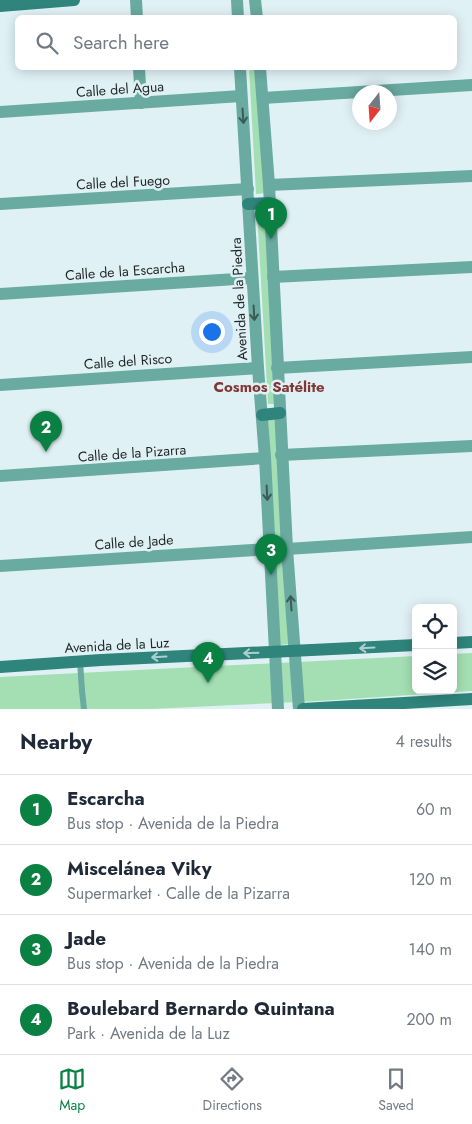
<!DOCTYPE html>
<html lang="en">
<head>
<meta charset="utf-8">
<style>
	:root { --surface:#fff; --page:#f6f6f7; --text:#1f2937; --muted:#747a83; --line:#e0e1e3; --accent:#0b8043 }
	body { margin:0; font-family:Jost,sans-serif; background:var(--page); color:var(--text) }
	.controls { position:absolute; right:15px; bottom:15px; display:grid; overflow:hidden; border-radius:8px; box-shadow:0 2px 12px #0003 }
	.controls button { width:45px; height:45px; display:grid; place-items:center; padding:0; border:0; border-bottom:1px solid var(--line); background:var(--surface); color:var(--text); font:25px sans-serif }
	.compass { position:absolute; left:352px; top:85px; width:45px; height:45px; border-radius:50%; background:var(--surface); box-shadow:0 2px 12px #0003; rotate:197deg }
	.you { position:absolute; left:211px; top:331px; width:18px; height:18px; margin:-12px; border:4px solid #fff; border-radius:50%; background:#1a73e8; box-shadow:0 0 0 8px #1a73e833 }
	.badge { display:grid; place-items:center; width:32px; height:32px; border-radius:50%; background:var(--accent); color:#fff; font-size:16px; font-weight:700 }
	.pin { position:absolute; translate:-50% -41px; filter:drop-shadow(0 1px 2px #0008) }
	.pin::after { content:''; position:absolute; top:26px; width:18px; height:15px; background:inherit; clip-path:polygon(0 0,100% 0,50% 100%) }
	.list { margin:0; padding:0; list-style:none }
	h2 { display:flex; justify-content:space-between; align-items:center; height:65px; margin:0; padding:0 20px; font-size:21px }
	h2 small { font-size:16px; font-weight:400; color:var(--muted) }
	.list li { display:grid; grid-template-columns:32px 1fr auto; gap:15px; align-items:center; box-sizing:border-box; height:70px; padding:0 20px; border-top:1px solid var(--line) }
	.list b { display:block; font-size:19px; white-space:nowrap }
	.list p { margin:0; font-size:16px; white-space:nowrap; color:var(--muted) }
	.list em { font-size:16px; font-style:normal; color:var(--muted) }
	.icon { flex:none; width:28px; height:28px; fill:none; stroke:currentColor; stroke-width:2; stroke-linecap:round; stroke-linejoin:round }
	.map { position:relative; flex:none; width:472px; height:709px; overflow:hidden }
	.search { position:absolute; background:var(--surface); box-shadow:0 2px 12px #0003; left:15px; right:15px; top:15px; height:55px; display:flex; align-items:center; gap:12px; box-sizing:border-box; padding:0 18px; border-radius:8px; color:var(--muted); font-size:19px }
	.sheet { height:345px; background:var(--surface) }
	nav { display:flex; justify-content:space-around; align-items:center; box-sizing:border-box; height:70px; border-top:1px solid var(--line); background:var(--surface); font-size:14px; color:var(--muted) }
	nav a { display:grid; justify-items:center; gap:2px }
	nav .on { color:var(--accent) }
	.map>svg:first-child { display:block }
	.green { fill:#a3dfb2 }
	.lines { fill:none; stroke-linecap:round; stroke-linejoin:round }
	.lane { stroke:#69aaa1; stroke-width:6 }
	.street { stroke:#69aaa1; stroke-width:12 }
	.secondary { stroke:#2f847b; stroke-width:12 }
	.oneway { stroke:#3d5a58 }
	.oneway2 { stroke:#abd0d1 }
	.labels { text-anchor:middle; dominant-baseline:central; stroke-width:5; stroke-linejoin:round; paint-order:stroke }
	.street-label { font-size:14px; fill:#1f2527; stroke:#e0f1f6 }
	.neighbourhood-label { font-size:15px; font-weight:bold; fill:#803834; stroke:#e0f1f6 }
</style>
</head>
<body>
<div class="map">
<svg width="472" height="709" viewBox="0 0 472 709">
	<rect width="100%" height="100%" fill="#e0f1f6"/>
	<!-- green -->
	<g class="green">
		<path d="M249,68H257L267,193L256,194Z"/>
		<path d="M257,211H266L276,404H268Z"/>
		<path d="M279,414L292,644L277,645L265,415Z"/>
		<path d="M472,653V691L319,701L151,709H0V677L416,656V690H453V654Z"/>
	</g>
	<g class="lines">
		<!-- lane -->
		<g class="lane">
			<path d="M80,661L82,691V688"/>
			<path d="M82,691L84,709"/>
		</g>
		<!-- street -->
		<g class="street">
			<path d="M136,0L137,18"/>
			<path d="M237,0L238,18"/>
			<path d="M255,0L257,18"/>
			<path d="M139,68L141,103"/>
			<path d="M240,68L258,368L265,458L278,709"/>
			<path d="M260,68L269,185L287,549L299,709"/>
			<path d="M263,98L472,85"/>
			<path d="M0,112L241,96"/>
			<path d="M269,185L472,176"/>
			<path d="M0,204L248,189"/>
			<path d="M273,277L472,267"/>
			<path d="M0,294L252,278"/>
			<path d="M277,368L472,357"/>
			<path d="M0,385L258,368"/>
			<path d="M281,455L472,446"/>
			<path d="M0,476L265,458"/>
			<path d="M287,549L472,537"/>
			<path d="M0,566L270,549"/>
		</g>
		<!-- secondary -->
		<g class="secondary">
			<path d="M0,6L74,0"/>
			<path d="M248,204L269,203"/>
			<path d="M262,415L280,413"/>
			<path d="M453,643L472,642"/>
			<path d="M0,667L101,660L416,645"/>
			<path d="M303,709L472,699"/>
		</g>
	</g>
	<!-- one-way arrows -->
	<defs><path id="oneway-shaft" d="M-6 0H5M1.5-3L5.5 0L1.5 3" fill="none" stroke-width="1.6" stroke-linecap="round" stroke-linejoin="round" transform="scale(1.25)"/></defs>
	<g class="oneway">
		<use href="#oneway-shaft" transform="translate(243 116) rotate(86)"/>
		<use href="#oneway-shaft" transform="translate(254 313) rotate(87)"/>
		<use href="#oneway-shaft" transform="translate(267 493) rotate(87)"/>
		<use href="#oneway-shaft" transform="translate(291 603) rotate(-94)"/>
	</g>
	<g class="oneway2">
		<use href="#oneway-shaft" transform="translate(367 648) rotate(177)"/>
		<use href="#oneway-shaft" transform="translate(251 653) rotate(178)"/>
		<use href="#oneway-shaft" transform="translate(159 657) rotate(177)"/>
	</g>
	<g class="labels">
		<!-- street labels -->
		<g class="street-label">
			<text transform="translate(120 89) rotate(-4)">Calle del Agua</text>
			<text transform="translate(123 182) rotate(-3)">Calle del Fuego</text>
			<text transform="translate(125 271) rotate(-4)">Calle de la Escarcha</text>
			<text transform="translate(239 299) rotate(-93)">Avenida de la Piedra</text>
			<text transform="translate(128 361) rotate(-4)">Calle del Risco</text>
			<text transform="translate(132 453) rotate(-4)">Calle de la Pizarra</text>
			<text transform="translate(134 542) rotate(-4)">Calle de Jade</text>
			<text transform="translate(117 645) rotate(-3)">Avenida de la Luz</text>
		</g>
		<!-- neighbourhood labels -->
		<g class="neighbourhood-label">
			<text x="269" y="387">Cosmos Satélite</text>
		</g>
	</g>
</svg>
<div class="controls">
<button><svg class="icon" aria-label="locate" viewBox="0 0 24 24"><circle cx="12" cy="12" r="6"/><path d="M12 2v4M12 18v4M2 12h4M18 12h4"/></svg></button>
<button><svg class="icon" aria-label="layers" viewBox="0 0 24 24"><path d="M12 4l9 5-9 5-9-5zM3 14l9 5 9-5"/></svg></button>
</div>
<svg class="compass" viewBox="-18 -18 36 36"><path d="M0-13l5 13h-10z" fill="#e53935"/><path d="M0 13l5-13h-10z" fill="#747a83"/></svg>
<div class="you"></div>
<div class="pin badge" style="left:271px;top:239px">1</div>
<div class="pin badge" style="left:46px;top:452px">2</div>
<div class="pin badge" style="left:271px;top:575px">3</div>
<div class="pin badge" style="left:208px;top:683px">4</div>
<div class="search"><svg class="icon" aria-label="search" viewBox="0 0 24 24"><circle cx="10" cy="10" r="6"/><path d="M15 15l6 6"/></svg>Search here</div>
</div>
<section class="sheet">
<h2>Nearby<small>4 results</small></h2>
<ul class="list">
<li><span class="badge">1</span><div><b>Escarcha</b><p>Bus stop · Avenida de la Piedra</p></div><em>60 m</em></li>
<li><span class="badge">2</span><div><b>Miscelánea Viky</b><p>Supermarket · Calle de la Pizarra</p></div><em>120 m</em></li>
<li><span class="badge">3</span><div><b>Jade</b><p>Bus stop · Avenida de la Piedra</p></div><em>140 m</em></li>
<li><span class="badge">4</span><div><b>Boulebard Bernardo Quintana</b><p>Park · Avenida de la Luz</p></div><em>200 m</em></li>
</ul>
</section>
<nav>
<a class="on"><svg class="icon" aria-label="map" viewBox="0 0 24 24"><path d="M3 6l6-2 6 2 6-2v14l-6 2-6-2-6 2zM9 4v14M15 6v14"/></svg>Map</a>
<a><svg class="icon" aria-label="directions" viewBox="0 0 24 24"><path d="M12 3l9 9-9 9-9-9zM9 14v-3h6M13 9l2 2-2 2"/></svg>Directions</a>
<a><svg class="icon" aria-label="saved" viewBox="0 0 24 24"><path d="M7 4h10v16l-5-4-5 4z"/></svg>Saved</a>
</nav>
</body>
</html>
